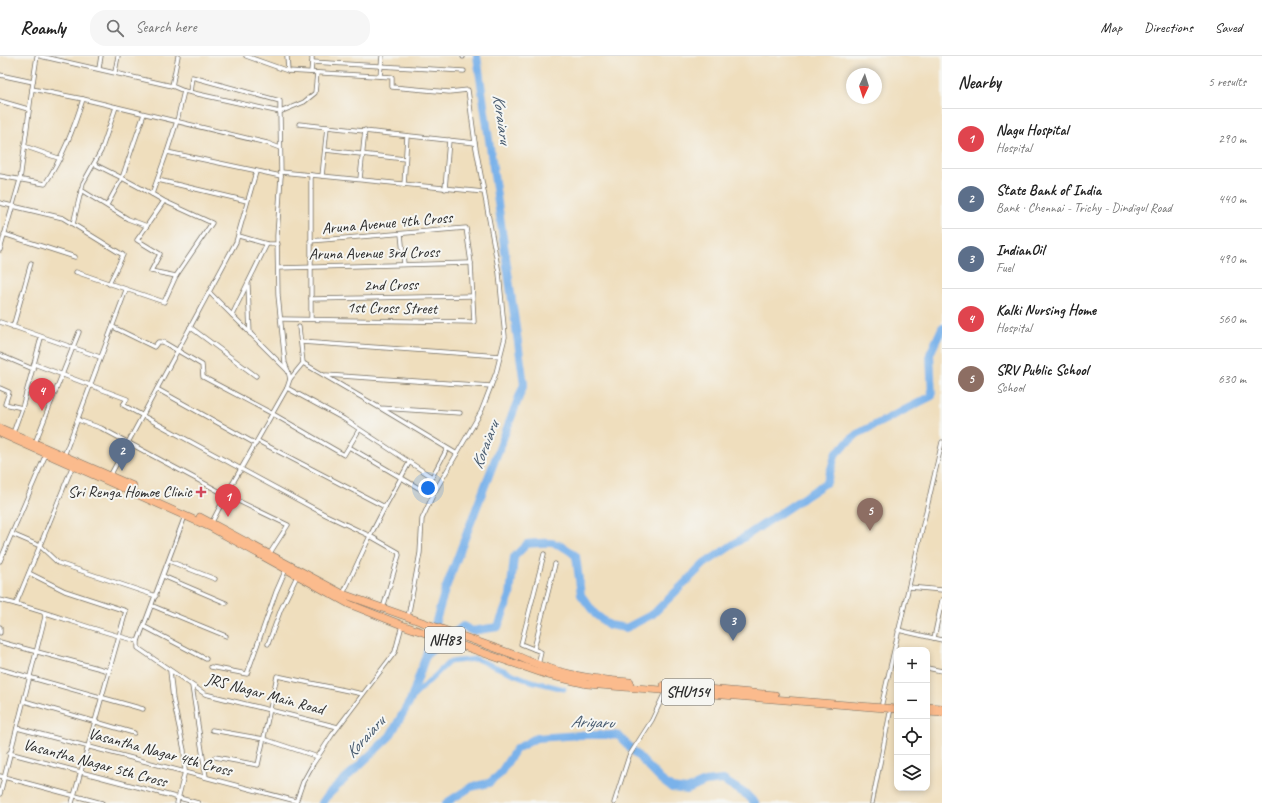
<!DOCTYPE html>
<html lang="en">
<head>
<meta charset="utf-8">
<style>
	:root { --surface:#fff; --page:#f6f6f6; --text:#222; --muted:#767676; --line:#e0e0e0; --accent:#0f766e }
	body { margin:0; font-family:Caveat,sans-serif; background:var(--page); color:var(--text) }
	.controls { position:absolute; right:12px; bottom:12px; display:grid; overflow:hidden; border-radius:8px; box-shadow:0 2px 6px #0003 }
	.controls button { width:36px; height:36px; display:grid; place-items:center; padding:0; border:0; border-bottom:1px solid var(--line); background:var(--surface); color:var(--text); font:20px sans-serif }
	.compass { position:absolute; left:846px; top:12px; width:36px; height:36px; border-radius:50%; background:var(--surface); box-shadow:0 2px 6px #0003; rotate:184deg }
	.you { position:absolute; left:428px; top:432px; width:14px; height:14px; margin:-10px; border:3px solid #fff; border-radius:50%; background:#1a73e8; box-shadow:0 0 0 6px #1a73e833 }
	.badge { display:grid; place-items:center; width:26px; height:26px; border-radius:50%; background:var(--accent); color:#fff; font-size:13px; font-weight:700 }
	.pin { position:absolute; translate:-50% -33px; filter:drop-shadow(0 1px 2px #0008) }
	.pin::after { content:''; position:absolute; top:21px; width:14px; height:12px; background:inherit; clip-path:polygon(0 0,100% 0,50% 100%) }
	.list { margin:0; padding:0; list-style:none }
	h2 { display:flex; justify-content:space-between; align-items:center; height:52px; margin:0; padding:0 16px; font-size:17px }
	h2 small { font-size:13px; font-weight:400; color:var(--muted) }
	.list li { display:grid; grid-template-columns:26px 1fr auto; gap:12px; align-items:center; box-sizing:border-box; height:60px; padding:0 16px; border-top:1px solid var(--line) }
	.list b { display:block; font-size:15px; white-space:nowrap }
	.list p { margin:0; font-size:13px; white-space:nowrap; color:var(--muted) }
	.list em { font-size:13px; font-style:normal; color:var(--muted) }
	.icon { flex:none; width:22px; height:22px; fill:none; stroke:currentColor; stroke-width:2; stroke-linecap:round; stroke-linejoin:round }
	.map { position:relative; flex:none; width:942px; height:747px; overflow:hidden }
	header { display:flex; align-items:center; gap:24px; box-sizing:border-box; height:56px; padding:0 20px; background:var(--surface); border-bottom:1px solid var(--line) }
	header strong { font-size:19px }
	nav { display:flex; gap:22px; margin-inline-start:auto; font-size:14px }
	.search { width:280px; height:36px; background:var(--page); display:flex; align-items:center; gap:10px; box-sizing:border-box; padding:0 14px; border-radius:16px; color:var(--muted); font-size:15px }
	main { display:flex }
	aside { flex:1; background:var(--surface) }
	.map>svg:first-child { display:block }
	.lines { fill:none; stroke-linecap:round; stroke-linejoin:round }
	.canal { stroke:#7ab2ea; stroke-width:5 }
	.river { stroke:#7ab2ea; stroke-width:8 }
	.street-casing { stroke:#706a5e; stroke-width:5 }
	.highway-casing { stroke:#706a5e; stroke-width:8 }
	.street { stroke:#fff; stroke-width:3.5 }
	.highway { stroke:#fbbb8d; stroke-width:7 }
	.poi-dot { fill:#d1495b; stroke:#f6f6f2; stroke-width:1.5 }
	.labels { text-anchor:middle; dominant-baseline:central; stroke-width:4; stroke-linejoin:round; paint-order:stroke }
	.shield { fill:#f6f6f2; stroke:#686867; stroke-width:1 }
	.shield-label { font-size:15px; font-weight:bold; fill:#2b2b2b }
	.street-label { font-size:16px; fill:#2b2b2b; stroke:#f6f6f2 }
	.poi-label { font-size:16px; fill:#2b2b2b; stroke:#f6f6f2; text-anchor:end }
	.water-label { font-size:17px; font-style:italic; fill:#475a6e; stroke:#f6f6f2 }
</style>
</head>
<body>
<header>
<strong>Roamly</strong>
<div class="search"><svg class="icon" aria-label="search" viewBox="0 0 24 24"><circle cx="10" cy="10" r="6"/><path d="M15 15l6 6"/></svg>Search here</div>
<nav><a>Map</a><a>Directions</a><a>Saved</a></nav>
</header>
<main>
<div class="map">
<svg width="942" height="747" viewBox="0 0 942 747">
	<rect width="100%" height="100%" fill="#f6f6f2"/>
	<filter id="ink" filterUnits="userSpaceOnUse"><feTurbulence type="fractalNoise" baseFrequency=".025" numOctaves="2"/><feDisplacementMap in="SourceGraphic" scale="8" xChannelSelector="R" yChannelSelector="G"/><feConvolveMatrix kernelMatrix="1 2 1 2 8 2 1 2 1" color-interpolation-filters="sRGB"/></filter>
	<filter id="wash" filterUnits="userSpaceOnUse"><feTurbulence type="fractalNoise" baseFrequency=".012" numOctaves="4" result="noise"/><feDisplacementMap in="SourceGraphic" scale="16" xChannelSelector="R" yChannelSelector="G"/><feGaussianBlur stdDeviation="0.9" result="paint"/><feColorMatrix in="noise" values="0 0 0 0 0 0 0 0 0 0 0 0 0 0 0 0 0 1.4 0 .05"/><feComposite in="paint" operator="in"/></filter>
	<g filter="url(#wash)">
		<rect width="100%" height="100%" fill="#efdebd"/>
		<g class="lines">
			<!-- canal -->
			<path class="canal" d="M411,643L449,606L476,603L531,625L564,633"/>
			<!-- river -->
			<g class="river">
				<path d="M426,599L463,570L472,575L498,571L510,540L514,501L527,488C550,486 558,484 576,500L581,539L595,558L609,569L626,572L653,558L704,508L827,426L836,397L857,378L932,340L930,298L942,272"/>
				<path d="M322,747L326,741L390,680L411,643L426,599L445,534L524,328L477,0"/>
				<path d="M446,747L471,731L489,727L499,719L516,693L536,682L581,679H618L661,724L672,732L687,734L705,726L723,724L747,739L755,747"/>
			</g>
		</g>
	</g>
	<g filter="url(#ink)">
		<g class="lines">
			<defs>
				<g id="street">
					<path d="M37,0L32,33L83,43L267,87L280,92"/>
					<path d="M40,0L172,30L184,35L280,56L281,120L277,180L278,239L285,307L288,315"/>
					<path d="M246,0L288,15L392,21V31L449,36L468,34L475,87L499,217L505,281L496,317L481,356L434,437L422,463L420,497L408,561"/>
					<path d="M287,0L288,15"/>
					<path d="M463,0V1"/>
					<path d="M312,6V0"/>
					<path d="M99,12L101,0"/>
					<path d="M115,16L118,0"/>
					<path d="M311,16L312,6L464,15"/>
					<path d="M0,19L33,26"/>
					<path d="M380,20L382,0"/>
					<path d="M172,30L178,0"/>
					<path d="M184,35L177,65L167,96L281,120"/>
					<path d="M190,36L192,21L280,45V56L304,46L315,37L317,17"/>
					<path d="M0,45L28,53"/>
					<path d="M144,58L122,122L152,138L167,96"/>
					<path d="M299,68L475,87"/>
					<path d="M24,90L61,103"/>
					<path d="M325,94L405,103"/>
					<path d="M94,108L122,122L107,149"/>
					<path d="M281,116L484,136"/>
					<path d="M0,120L45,128C63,100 73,75 83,43"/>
					<path d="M322,120L327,71"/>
					<path d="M360,123L365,74"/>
					<path d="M158,124L247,145"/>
					<path d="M404,129L407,80"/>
					<path d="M445,133L449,84"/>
					<path d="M81,134L128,163L147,170"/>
					<path d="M152,138L164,145L212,167L176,220L151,215L160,198L137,184L164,145"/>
					<path d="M0,147L63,162L123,199L109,228"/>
					<path d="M73,168L83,127L101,95L116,51"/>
					<path d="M4,178L75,201"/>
					<path d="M401,178L404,208"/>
					<path d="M239,180L267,188"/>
					<path d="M0,194L20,124L32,33"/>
					<path d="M278,212L471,207"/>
					<path d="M76,216L164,246L176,220"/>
					<path d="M248,229L250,278"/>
					<path d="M209,236L232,259"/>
					<path d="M311,243L472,240"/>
					<path d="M281,263L474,266L471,207L466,172L310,185"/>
					<path d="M311,263V119"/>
					<path d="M0,266L100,301"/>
					<path d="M13,271L31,207"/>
					<path d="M113,271L154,291L158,286H163L202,309L203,321L273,358L344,399L359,374"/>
					<path d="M190,271L256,320"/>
					<path d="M301,286L500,300"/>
					<path d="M0,299L33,313"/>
					<path d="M303,307L380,352L460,357"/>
					<path d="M34,308L127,343L123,349L326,459L370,480L385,451L258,385"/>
					<path d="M326,319L491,330"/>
					<path d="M290,323L303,307L299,271"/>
					<path d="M0,332L9,336L5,348L22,352"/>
					<path d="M287,332L344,363L432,421"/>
					<path d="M157,333L256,388"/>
					<path d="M382,353L457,398"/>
					<path d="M78,364L101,372L226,439L288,469L270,497"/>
					<path d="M13,377L22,352L41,282"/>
					<path d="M35,387L79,276"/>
					<path d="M349,391L422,434L432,421L447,393"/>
					<path d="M64,400L126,234"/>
					<path d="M110,420L236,186L256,116"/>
					<path d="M385,451L409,407"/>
					<path d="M185,460L138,585V592L205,638L338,671"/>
					<path d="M211,468L226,439L287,332L290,323L288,315L232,259L267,188H278"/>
					<path d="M12,478L40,490L58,507L156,540"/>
					<path d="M0,505L46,398"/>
					<path d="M169,505L215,523"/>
					<path d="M29,517L65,535L126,555C108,619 90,683 72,747"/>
					<path d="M163,520L226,547"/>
					<path d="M909,531L942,534"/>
					<path d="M343,538L370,480L398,496L399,499L383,552"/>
					<path d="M0,544C47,555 91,574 138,585"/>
					<path d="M16,548L73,409"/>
					<path d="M153,550L226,580"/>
					<path d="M0,571V577"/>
					<path d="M145,571L206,603"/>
					<path d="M898,574L942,584"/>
					<path d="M934,582L942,544"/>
					<path d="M0,586L109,615"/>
					<path d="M268,588L281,553L297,520"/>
					<path d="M534,593L555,508"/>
					<path d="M538,609L541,596L521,588L544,498"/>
					<path d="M211,611L247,618L276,536L286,513"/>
					<path d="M927,612L942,615"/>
					<path d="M0,613L143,653"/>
					<path d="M170,615L173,643L184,694L185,715L177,747"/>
					<path d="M192,630L206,721"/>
					<path d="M24,645L134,677"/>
					<path d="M882,647L942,386"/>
					<path d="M17,672L296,745"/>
					<path d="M212,674L264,683L318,701"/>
					<path d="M9,697L198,747"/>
					<path d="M215,701L258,709L277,620L363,638"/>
					<path d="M0,720L102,747"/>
					<path d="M0,738L45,561L44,557"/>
					<path d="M296,746L303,726L313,708L332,679L395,596L402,569"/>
					<path d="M614,747L629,700L652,664L666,634"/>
					<path d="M872,747L891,652"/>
				</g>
				<g id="highway">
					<path d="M0,372L133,430"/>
					<path d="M0,377L210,471L349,548L402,569L548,619L587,628L897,653"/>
					<path d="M200,461L343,538L515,599C553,617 588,623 630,626"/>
					<path d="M664,629L775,639"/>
					<path d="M927,651L942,652"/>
					<path d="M927,656L942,657"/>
				</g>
			</defs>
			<!-- street casing -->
			<use href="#street" class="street-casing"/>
			<!-- highway casing -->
			<use href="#highway" class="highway-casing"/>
			<!-- street -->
			<use href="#street" class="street"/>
			<!-- highway -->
			<use href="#highway" class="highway"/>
		</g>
	</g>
	<!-- markers -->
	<path class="poi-dot" d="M199 430h4v4h4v4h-4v4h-4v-4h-4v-4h4z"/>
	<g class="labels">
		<!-- shield labels -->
		<g class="shield">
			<rect x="425" y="571" width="40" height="26" rx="3"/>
			<rect x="662" y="623" width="52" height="26" rx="3"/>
		</g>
		<g class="shield-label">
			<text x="445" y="584">NH83</text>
			<text x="688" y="636">SHU154</text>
		</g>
		<!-- street labels -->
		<g class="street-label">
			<text transform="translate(387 167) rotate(-5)">Aruna Avenue 4th Cross</text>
			<text transform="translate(374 197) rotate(-1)">Aruna Avenue 3rd Cross</text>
			<text transform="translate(391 229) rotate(-1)">2nd Cross</text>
			<text transform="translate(392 252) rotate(1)">1st Cross Street</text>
			<text transform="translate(265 638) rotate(15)">JRS Nagar Main Road</text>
			<text transform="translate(160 696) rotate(15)">Vasantha Nagar 4th Cross</text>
			<text transform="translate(95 707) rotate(15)">Vasantha Nagar 5th Cross</text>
		</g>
		<!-- poi labels -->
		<g class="poi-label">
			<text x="192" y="436">Sri Renga Homoe Clinic</text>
		</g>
		<!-- water labels -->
		<g class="water-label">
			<text transform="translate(502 63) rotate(82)">Koraiaru</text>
			<text transform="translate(485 389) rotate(-69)">Koraiaru</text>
			<text transform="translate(592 666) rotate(2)">Ariyaru</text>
			<text transform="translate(365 681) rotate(-48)">Koraiaru</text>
		</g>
	</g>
</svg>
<div class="controls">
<button>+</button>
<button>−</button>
<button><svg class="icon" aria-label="locate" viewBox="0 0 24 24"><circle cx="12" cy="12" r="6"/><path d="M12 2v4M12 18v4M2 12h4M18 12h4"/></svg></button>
<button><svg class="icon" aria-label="layers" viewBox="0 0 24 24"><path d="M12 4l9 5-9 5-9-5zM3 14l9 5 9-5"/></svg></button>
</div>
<svg class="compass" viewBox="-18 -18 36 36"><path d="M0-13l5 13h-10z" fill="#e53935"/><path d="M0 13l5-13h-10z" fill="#767676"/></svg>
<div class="you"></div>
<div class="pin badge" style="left:228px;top:461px;background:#e0444e">1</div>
<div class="pin badge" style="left:122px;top:415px;background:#5c6f8a">2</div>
<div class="pin badge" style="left:733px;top:585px;background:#5c6f8a">3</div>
<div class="pin badge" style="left:42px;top:355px;background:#e0444e">4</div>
<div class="pin badge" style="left:870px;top:475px;background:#8d6e63">5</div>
</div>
<aside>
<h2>Nearby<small>5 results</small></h2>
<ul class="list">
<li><span class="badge" style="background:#e0444e">1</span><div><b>Nagu Hospital</b><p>Hospital</p></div><em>290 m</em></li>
<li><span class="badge" style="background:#5c6f8a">2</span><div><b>State Bank of India</b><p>Bank · Chennai - Trichy - Dindigul Road</p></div><em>440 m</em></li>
<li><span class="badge" style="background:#5c6f8a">3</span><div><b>IndianOil</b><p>Fuel</p></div><em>490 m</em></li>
<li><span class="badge" style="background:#e0444e">4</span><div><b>Kalki Nursing Home</b><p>Hospital</p></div><em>560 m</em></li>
<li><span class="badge" style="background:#8d6e63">5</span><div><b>SRV Public School</b><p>School</p></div><em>630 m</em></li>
</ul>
</aside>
</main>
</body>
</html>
